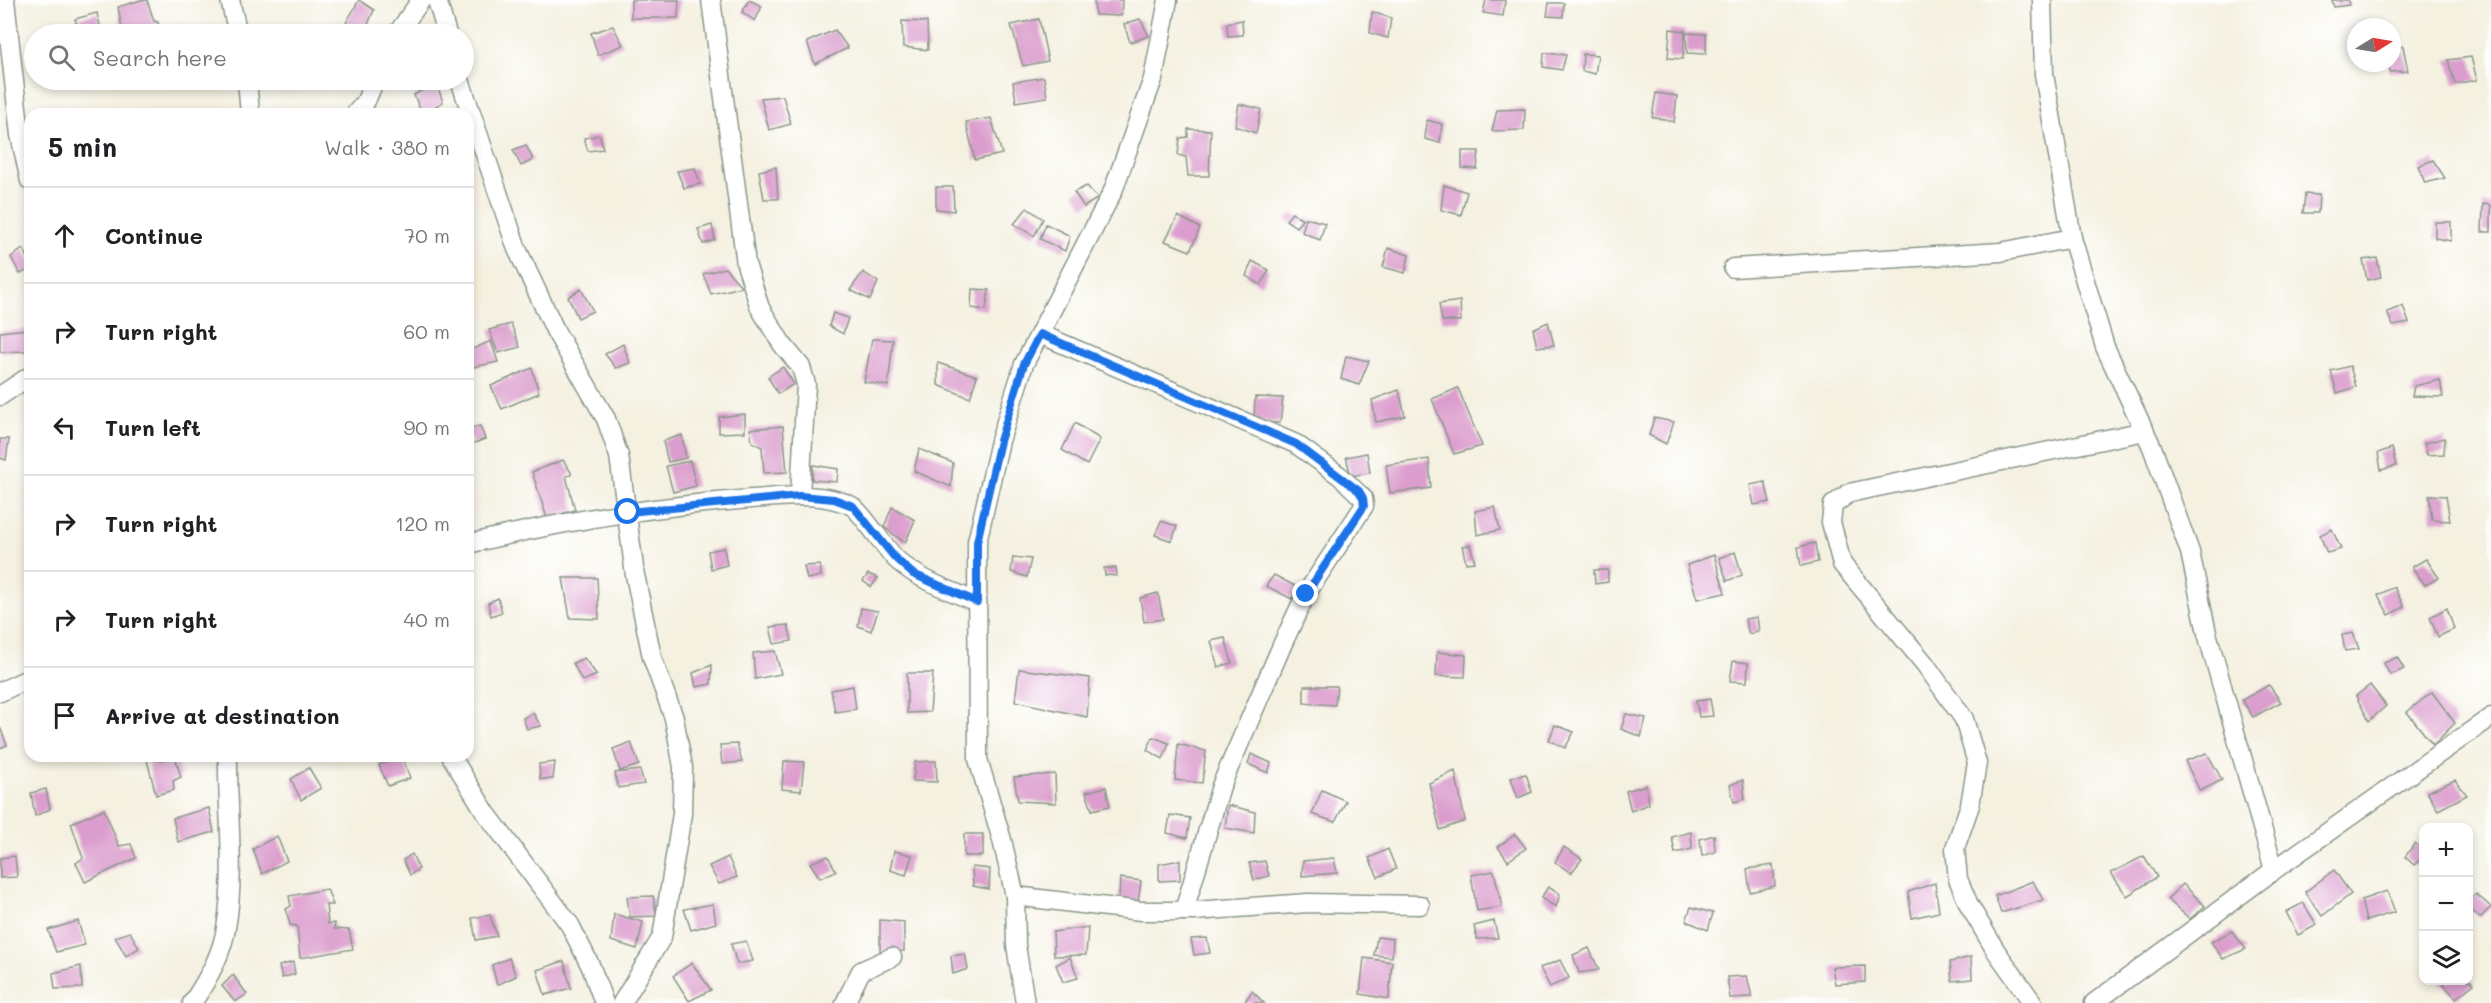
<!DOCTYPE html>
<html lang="en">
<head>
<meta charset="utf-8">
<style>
	:root { --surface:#fff; --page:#f6f6f6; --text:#202124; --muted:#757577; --line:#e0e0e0 }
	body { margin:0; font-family:Mali,sans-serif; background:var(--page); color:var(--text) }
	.controls { position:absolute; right:18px; bottom:18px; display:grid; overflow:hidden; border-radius:12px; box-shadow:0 3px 9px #0003 }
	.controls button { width:54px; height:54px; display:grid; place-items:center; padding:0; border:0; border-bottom:2px solid var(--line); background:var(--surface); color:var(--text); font:30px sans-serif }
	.compass { position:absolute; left:2347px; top:18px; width:54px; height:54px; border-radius:50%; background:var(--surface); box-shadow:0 3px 9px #0003; rotate:79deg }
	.stop { position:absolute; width:18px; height:18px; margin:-14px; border:4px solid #1a73e8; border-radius:50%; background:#fff }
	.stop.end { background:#1a73e8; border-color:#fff; box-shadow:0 2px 6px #0008 }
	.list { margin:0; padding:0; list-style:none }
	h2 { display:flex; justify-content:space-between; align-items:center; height:78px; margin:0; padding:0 24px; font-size:26px }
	h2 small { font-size:20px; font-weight:400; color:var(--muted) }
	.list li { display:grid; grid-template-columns:39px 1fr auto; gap:18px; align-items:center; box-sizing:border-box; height:96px; padding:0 24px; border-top:2px solid var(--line) }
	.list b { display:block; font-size:22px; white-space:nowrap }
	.list em { font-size:20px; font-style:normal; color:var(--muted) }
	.icon { flex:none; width:33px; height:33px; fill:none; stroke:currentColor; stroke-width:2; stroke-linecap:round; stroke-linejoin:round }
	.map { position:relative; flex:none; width:2491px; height:1003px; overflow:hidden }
	.search { position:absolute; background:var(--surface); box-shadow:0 3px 9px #0003; left:24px; top:24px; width:450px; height:66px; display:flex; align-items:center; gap:15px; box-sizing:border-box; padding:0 21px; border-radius:33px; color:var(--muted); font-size:22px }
	.panel { position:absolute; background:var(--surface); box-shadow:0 3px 9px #0003; left:24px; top:108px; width:450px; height:654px; border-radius:18px }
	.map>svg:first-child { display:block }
	.building { fill:#db9dcd }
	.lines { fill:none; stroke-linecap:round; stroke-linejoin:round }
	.minor-casing { stroke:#8a978a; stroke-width:21 }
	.minor { stroke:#fff; stroke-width:18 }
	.route { stroke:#1a73e8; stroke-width:8 }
</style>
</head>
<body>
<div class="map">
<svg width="2491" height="1003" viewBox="0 0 2491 1003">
	<rect width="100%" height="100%" fill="#fff"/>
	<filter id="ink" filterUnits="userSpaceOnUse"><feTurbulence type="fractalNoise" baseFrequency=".0167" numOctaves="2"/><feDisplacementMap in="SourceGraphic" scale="12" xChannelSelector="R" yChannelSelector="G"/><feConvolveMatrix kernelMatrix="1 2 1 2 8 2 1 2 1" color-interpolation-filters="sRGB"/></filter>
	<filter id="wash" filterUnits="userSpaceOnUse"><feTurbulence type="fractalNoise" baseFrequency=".008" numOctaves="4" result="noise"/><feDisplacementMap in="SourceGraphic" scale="24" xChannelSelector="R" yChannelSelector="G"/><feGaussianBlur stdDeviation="1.35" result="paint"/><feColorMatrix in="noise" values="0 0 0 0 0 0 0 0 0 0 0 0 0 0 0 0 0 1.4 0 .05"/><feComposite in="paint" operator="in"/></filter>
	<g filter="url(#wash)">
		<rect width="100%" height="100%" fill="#f4f1e1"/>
		<g id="blocks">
			<!-- building -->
			<g class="building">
				<path d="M141,0H147L154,21L158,22L161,34H123L118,7Z"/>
				<path d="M359,0L374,10L364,34H358L346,23Z"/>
				<path d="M631,0H679L678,18H631Z"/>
				<path d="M749,0L762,6L755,21L742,12Z"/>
				<path d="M1094,0H1122L1121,16L1095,15Z"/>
				<path d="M1486,0H1505L1503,16L1483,13Z"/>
				<path d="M2332,0H2348L2349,5L2334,7Z"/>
				<path d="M1549,3H1564L1563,17L1547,16Z"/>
				<path d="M1372,12L1391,18L1388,38L1370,33Z"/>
				<path d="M97,13L102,34H80L75,19Z"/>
				<path d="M1039,19L1048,61L1023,66L1011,25Z"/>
				<path d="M1140,19L1149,36L1130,42L1124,24Z"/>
				<path d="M1242,20L1243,35L1228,36L1227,23Z"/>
				<path d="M902,21L927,22L928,50L903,47Z"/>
				<path d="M613,26L623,45L598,55L591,33Z"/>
				<path d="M1670,29L1685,31L1683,59L1668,58Z"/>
				<path d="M835,30L848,48L815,64L807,42Z"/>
				<path d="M1686,33L1706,34V54L1687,53Z"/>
				<path d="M2403,46L2408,71L2390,72L2388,63H2392V48Z"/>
				<path d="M1544,53L1566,55L1562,70L1543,67Z"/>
				<path d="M1583,54L1598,55L1595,74L1582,71Z"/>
				<path d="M2471,57L2477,80L2455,84L2448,60Z"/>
				<path d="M1044,77L1047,97L1016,102L1013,82Z"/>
				<path d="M436,82L443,102L422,114L414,95Z"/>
				<path d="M1656,93L1677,96L1674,122L1652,117Z"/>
				<path d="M783,96L791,124L769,130L761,98Z"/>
				<path d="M1239,104L1261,109L1256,133L1235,126Z"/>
				<path d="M1525,109L1524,130L1492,131L1497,110Z"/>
				<path d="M991,118L1002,154L975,160L966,122Z"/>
				<path d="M1427,120L1442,124L1440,143L1425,139Z"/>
				<path d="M1188,129L1211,130L1209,176H1188L1186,157L1178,155L1180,138L1188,137Z"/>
				<path d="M600,135L603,149L588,151L584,138Z"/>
				<path d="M526,145L533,160L521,166L513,150Z"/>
				<path d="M1462,151H1479L1477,169L1462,168Z"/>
				<path d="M2433,160L2445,178L2425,183L2418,166Z"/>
				<path d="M776,167L778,199H764L759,171Z"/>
				<path d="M695,168L700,184L684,188L677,171Z"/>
				<path d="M1444,185L1467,192L1461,215L1441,210Z"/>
				<path d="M1087,186L1098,198L1084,207L1074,192Z"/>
				<path d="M936,187H953L954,211L936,209Z"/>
				<path d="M2305,194L2319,195L2318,213H2303Z"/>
				<path d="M2483,204L2491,205V232H2482Z"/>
				<path d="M1027,208L1043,219L1034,236L1014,224Z"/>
				<path d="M1292,213L1303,219L1296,227L1286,220Z"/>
				<path d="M1178,216L1200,228L1190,251L1165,241Z"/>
				<path d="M1306,218L1325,223L1320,240L1302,232Z"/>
				<path d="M2435,222H2451V241L2435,238Z"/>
				<path d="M1046,224L1070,236L1065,251L1040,239Z"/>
				<path d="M712,225L715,240L703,244L698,229Z"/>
				<path d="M1388,248L1409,255L1405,273L1383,267Z"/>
				<path d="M23,249L30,261V269L20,274L11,257Z"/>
				<path d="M2377,258L2381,277L2367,280L2363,260Z"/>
				<path d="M1252,261L1269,270L1261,285L1246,276Z"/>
				<path d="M725,268L742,287L711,294L703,274Z"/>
				<path d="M863,272L878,282L870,300L850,290Z"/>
				<path d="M581,289L593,311L578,318L568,297Z"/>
				<path d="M972,289L989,290L986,310L971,308Z"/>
				<path d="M1460,301L1461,321H1442L1439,304Z"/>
				<path d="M2403,306L2409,323L2393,326L2387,312Z"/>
				<path d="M833,313L848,318L843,334L829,326Z"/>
				<path d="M1548,322L1554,345L1537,347L1533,329Z"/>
				<path d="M511,324L520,347L498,353L489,330Z"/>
				<path d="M27,329L28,351L0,352V332Z"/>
				<path d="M872,339L893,340L888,386L864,382Z"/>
				<path d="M491,341L498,362L468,368V351Z"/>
				<path d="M623,344L630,363L616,368L605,354Z"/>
				<path d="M1346,356L1369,361L1359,385L1341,379Z"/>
				<path d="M938,363L977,376L970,398L938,385Z"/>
				<path d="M2350,366L2356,387L2337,393L2331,371Z"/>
				<path d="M783,367L794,384L778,394L768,377Z"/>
				<path d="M532,368L539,393L502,409L491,386Z"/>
				<path d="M2440,380L2443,397L2412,396L2414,386Z"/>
				<path d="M1458,388L1482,446L1454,454L1432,399Z"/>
				<path d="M1399,390L1405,416L1376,422L1372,400Z"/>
				<path d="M1255,397L1283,398L1280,423L1254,422Z"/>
				<path d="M745,414V432L719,433V417Z"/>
				<path d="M1654,418L1674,422L1666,444L1649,435Z"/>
				<path d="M1075,423L1100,439L1087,465L1062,450Z"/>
				<path d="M480,426L485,439L472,444L468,429Z"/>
				<path d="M783,426L787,472L764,473L762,447L752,442L750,429Z"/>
				<path d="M682,435L686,458L668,462L663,441Z"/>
				<path d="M2445,438L2444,454L2427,455L2424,443Z"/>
				<path d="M0,439H9L6,460L0,458Z"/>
				<path d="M2392,448L2396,466L2381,470L2378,453Z"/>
				<path d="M919,449L953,463L951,487L914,471Z"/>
				<path d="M1367,453L1370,473L1351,476L1346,457Z"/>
				<path d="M1429,459L1431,488L1390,493L1386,465Z"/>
				<path d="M563,460L571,472V475L566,476L575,510L547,518L532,472Z"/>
				<path d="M690,461L696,486L673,492L666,466Z"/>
				<path d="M813,465L838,469L837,482L812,480Z"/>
				<path d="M1765,482L1770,502L1754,505L1750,485Z"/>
				<path d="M2429,495L2446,496L2450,521L2432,520Z"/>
				<path d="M892,507L915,520L905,543L884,527Z"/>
				<path d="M1495,507L1500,530L1477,535L1475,511Z"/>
				<path d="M1161,521L1177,526L1172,541L1155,535Z"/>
				<path d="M2332,529L2341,549L2327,553L2320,535Z"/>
				<path d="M1815,543L1818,562L1801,566L1798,547Z"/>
				<path d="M1470,545L1475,562L1466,563L1462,546Z"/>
				<path d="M724,548L727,565L711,569L708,551Z"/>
				<path d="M1735,552L1742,575L1727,581L1719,558Z"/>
				<path d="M1714,555L1725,593L1697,599L1687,565Z"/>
				<path d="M1013,557L1031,559L1027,577L1011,572Z"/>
				<path d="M2426,559L2439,578L2425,585L2412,567Z"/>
				<path d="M820,565L821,576L807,579L804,566Z"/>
				<path d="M1104,568H1116L1117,576L1105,575Z"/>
				<path d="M1594,570H1608V582L1595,584Z"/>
				<path d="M868,574L878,578L871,587L863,581Z"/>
				<path d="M1274,575L1297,587L1292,599L1266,586Z"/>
				<path d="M563,578H597L599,619L570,618Z"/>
				<path d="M2394,587L2404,607L2389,615L2378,595Z"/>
				<path d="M1158,593L1163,619L1144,622L1140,598Z"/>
				<path d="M498,598L502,612L491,616L488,603Z"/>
				<path d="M861,608L878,611L871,631L858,626Z"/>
				<path d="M2447,608L2454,629L2438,637L2430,617Z"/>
				<path d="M1757,617L1759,631L1749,634L1745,619Z"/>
				<path d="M788,625L792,641L774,644L770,627Z"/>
				<path d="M2353,633L2359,649L2345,651L2342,635Z"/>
				<path d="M1225,638L1232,663L1218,667L1211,641Z"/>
				<path d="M775,651L781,674L755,679L753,653Z"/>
				<path d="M1437,652L1466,655L1465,677L1436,676Z"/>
				<path d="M2397,657L2404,669L2390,675L2384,663Z"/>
				<path d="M584,658L597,675L582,681L573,663Z"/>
				<path d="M1733,661L1748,663L1747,682L1730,681Z"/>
				<path d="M712,665L711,684L696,687L693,673Z"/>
				<path d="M1019,669L1090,678L1087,717L1015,701Z"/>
				<path d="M907,673H933L930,712L907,713Z"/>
				<path d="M2269,685L2281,702L2253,717L2242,700Z"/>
				<path d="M2370,685L2386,706L2369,721L2356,696Z"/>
				<path d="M853,686L856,709L835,712L831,690Z"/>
				<path d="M1304,686H1337L1335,705L1304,703Z"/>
				<path d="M2432,692L2455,723L2433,745L2407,712Z"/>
				<path d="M1710,699L1713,716L1699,717L1696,701Z"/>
				<path d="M533,713L541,726L527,729L523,718Z"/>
				<path d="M1626,714L1646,718L1641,737L1621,729Z"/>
				<path d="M1555,725L1574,732L1565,748L1549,740Z"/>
				<path d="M0,727L7,745L0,748Z"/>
				<path d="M1153,737L1169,743L1163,759L1147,750Z"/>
				<path d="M631,742L639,765L620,771L613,749Z"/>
				<path d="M737,744L742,762L722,764L720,745Z"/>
				<path d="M1178,744L1206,751L1202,783L1175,780Z"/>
				<path d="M2207,753L2222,780L2200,791L2185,761Z"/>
				<path d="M1251,754L1271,763L1268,773L1248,764Z"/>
				<path d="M146,756H156L160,761L175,756L181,777L173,781L174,790L156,795Z"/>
				<path d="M402,756L410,778L388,786L379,765Z"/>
				<path d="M784,761L804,762L801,791L782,789Z"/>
				<path d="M936,761L937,782L913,781L915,762Z"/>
				<path d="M555,762L553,779H540L539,764Z"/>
				<path d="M309,768L321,788L301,800L291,779Z"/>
				<path d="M640,770L644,784L618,788L615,773Z"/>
				<path d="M1455,771L1465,821L1440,830L1429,783Z"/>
				<path d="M1055,774L1056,803L1018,801L1014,777Z"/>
				<path d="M1526,774L1532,792L1518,798L1511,778Z"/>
				<path d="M1743,780L1745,799L1734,802L1730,785Z"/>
				<path d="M2455,780L2467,795L2438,810L2427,792Z"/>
				<path d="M1646,785L1649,804L1631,811L1626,791Z"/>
				<path d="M1106,787L1110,806L1092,810L1086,792Z"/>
				<path d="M46,789L50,809L35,816L31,793Z"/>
				<path d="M1322,790L1346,801L1335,822L1312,814Z"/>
				<path d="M1228,805L1255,812L1254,833L1225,828Z"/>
				<path d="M209,808L214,832L178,842L173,818Z"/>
				<path d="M104,809L119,846L131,844L136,858L85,882L76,863L83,858L71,823Z"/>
				<path d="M1170,815L1190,818L1187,838L1167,833Z"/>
				<path d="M1691,832L1692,849L1675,853L1672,837Z"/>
				<rect x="964" y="834" width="19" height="22"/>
				<path d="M1515,834L1526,848L1508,861L1498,847Z"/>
				<path d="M1714,835L1715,852L1702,856L1700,839Z"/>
				<path d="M277,836L287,861L262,874L253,849Z"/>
				<path d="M2415,843L2424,851V856L2414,865L2405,857Z"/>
				<path d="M1564,847L1582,859L1571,873L1555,862Z"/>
				<path d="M1388,849L1396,869L1378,877L1369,858Z"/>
				<path d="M894,851L912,855L906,875L890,870Z"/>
				<path d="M412,854L419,869L410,875L403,860Z"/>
				<path d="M15,856L17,877L0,878V858Z"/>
				<path d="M828,856L836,871L820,878L810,863Z"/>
				<path d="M2144,856L2157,877L2127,896L2111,873Z"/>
				<path d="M728,857L737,877L719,884L709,866Z"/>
				<path d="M1334,858L1337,873L1302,876L1303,861Z"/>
				<path d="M1180,860V880L1159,881V864Z"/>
				<path d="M1265,861L1269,876L1254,880L1249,863Z"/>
				<path d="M1773,865L1775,886L1750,892L1747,869Z"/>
				<path d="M972,867L990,869L989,889L973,886Z"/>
				<path d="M2334,870L2351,894L2322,916L2305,892Z"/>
				<path d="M1494,871L1502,907L1477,911L1471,875Z"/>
				<path d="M1120,878L1141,881L1138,902L1119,898Z"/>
				<path d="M2033,881L2043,900L2001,913L1995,896Z"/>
				<path d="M1935,883L1939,912L1912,918L1908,892Z"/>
				<path d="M2183,884L2205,906L2190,919L2167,899Z"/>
				<path d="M1548,887L1560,894L1556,907L1541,898Z"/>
				<path d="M327,889L333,905H326L328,924L335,923L334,929L349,930L353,949L300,958L297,926L290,925L286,909L291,906L289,896Z"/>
				<path d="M2387,891L2395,912L2366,921L2361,900Z"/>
				<path d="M2476,894L2491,907L2480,918L2468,907V902Z"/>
				<path d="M653,896L657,916L630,917L627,897Z"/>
				<path d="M2303,903L2317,925L2298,935L2286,912Z"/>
				<path d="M713,904L716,923L691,930L684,909Z"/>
				<path d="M1691,907L1713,913L1708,930L1686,921Z"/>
				<path d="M614,914L643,922L637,949L611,941Z"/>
				<path d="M490,915L497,936L476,940L472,918Z"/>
				<path d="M880,920L904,922V951H880Z"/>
				<path d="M78,921L85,945L56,952L48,930Z"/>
				<path d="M1494,921L1498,938L1477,939L1474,926Z"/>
				<path d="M1088,927L1086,955L1054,956L1053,932Z"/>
				<path d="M2232,931L2246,949L2223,959L2211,942Z"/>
				<path d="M130,932L139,948L126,956L115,937Z"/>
				<path d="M1377,937L1393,939L1392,957L1374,955Z"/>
				<path d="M1207,938L1210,953L1194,955L1191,939Z"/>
				<path d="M746,941L753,961L737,964L731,944Z"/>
				<path d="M1589,948L1599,970L1579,973L1573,955Z"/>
				<path d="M965,954L968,969L953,974L951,956Z"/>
				<path d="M1070,957L1078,978L1063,982L1056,965Z"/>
				<path d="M1971,957L1972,979L1952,981L1950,962Z"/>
				<path d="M509,958L516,976L497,985L492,965Z"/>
				<path d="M1364,958L1392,962L1389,999L1360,994Z"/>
				<path d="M1560,960L1569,978L1550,987L1540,968Z"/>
				<path d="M564,961L571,988L545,995L537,970Z"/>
				<path d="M293,962L295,974L282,978L279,966Z"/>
				<path d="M692,963L711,990L689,1001L673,976Z"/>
				<path d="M81,966L82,988L55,989L53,973Z"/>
				<path d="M1865,966V982L1835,984L1832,967Z"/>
				<path d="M233,975L247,994L235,1002L222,986Z"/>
				<path d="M1747,976L1752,997L1730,998L1727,977Z"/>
				<path d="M2439,980H2470L2474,984L2456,998Z"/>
				<path d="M1252,991L1264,1003H1244Z"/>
			</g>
		</g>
	</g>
	<g filter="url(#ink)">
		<use href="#blocks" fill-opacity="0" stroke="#8a978a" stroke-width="1.5"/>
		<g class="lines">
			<defs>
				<g id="minor">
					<path d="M5,0L20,135L30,181"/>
					<path d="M230,0L238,34"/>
					<path d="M437,0L447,34"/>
					<path d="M711,0L746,264L760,308L782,344L801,367L806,384L800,496"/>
					<path d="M2042,0L2044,74L2072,238L2105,347L2152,447L2190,552L2207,633L2274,870"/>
					<path d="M397,34L421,0"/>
					<path d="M247,80L250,114"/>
					<path d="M460,80L517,249L556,332L606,419L619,456L635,575L652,657L674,718L683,767L682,814L662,937L622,1003"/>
					<path d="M355,114L365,103L375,80"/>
					<path d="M1733,268L2001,252L2072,238"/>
					<path d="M1040,334L1296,444L1340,476L1363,498L1364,506L1306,594L1283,643L1221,786L1184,911"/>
					<path d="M0,396L30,376"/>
					<path d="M468,544C562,521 655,506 751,499C783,497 820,491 850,505C859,508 886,550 897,560C919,580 949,590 977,602"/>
					<path d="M0,692L30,678"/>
					<path d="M451,756L486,813L570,925L591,967L604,1003"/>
					<path d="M1015,896L1141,911H1194L1308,903L1420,905"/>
					<path d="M192,1003C207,981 222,955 226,928C236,872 227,812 228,756"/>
					<path d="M845,1003L861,971L892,957"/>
					<path d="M1025,1003L1016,945L1015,896L1002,840L978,759L977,542L1000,441L1024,364L1113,191L1153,79L1168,0"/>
					<path d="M2033,1003L1996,951L1969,905L1958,879L1955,848L1970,805L1977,763L1964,719L1925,664L1842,564L1831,522L1833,505L1849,493L2145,431"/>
					<path d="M2094,1003L2274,870L2491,717"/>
				</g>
			</defs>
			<!-- minor casing -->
			<use href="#minor" class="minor-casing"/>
			<!-- minor -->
			<use href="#minor" class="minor"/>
		</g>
	</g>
	<g class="lines" filter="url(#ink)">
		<!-- route -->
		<path class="route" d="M628,512L800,496L834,499L853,506L895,558L913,574L977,602V542L1000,441L1024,364L1040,334L1296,444L1359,491L1363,498L1364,506L1306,594"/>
	</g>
</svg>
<div class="controls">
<button>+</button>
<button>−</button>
<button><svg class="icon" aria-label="layers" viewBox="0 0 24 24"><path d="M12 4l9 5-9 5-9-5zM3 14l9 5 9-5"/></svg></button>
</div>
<svg class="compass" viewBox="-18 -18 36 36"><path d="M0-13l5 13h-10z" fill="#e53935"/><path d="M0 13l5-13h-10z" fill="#757577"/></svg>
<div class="stop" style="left:628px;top:512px"></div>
<div class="stop end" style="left:1306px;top:594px"></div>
<div class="search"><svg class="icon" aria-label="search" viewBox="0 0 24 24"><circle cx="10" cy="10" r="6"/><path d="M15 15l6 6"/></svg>Search here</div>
<section class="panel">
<h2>5 min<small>Walk · 380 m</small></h2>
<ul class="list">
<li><svg class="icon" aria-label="ahead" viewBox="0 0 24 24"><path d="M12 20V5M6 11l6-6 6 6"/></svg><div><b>Continue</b></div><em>70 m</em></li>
<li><svg class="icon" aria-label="right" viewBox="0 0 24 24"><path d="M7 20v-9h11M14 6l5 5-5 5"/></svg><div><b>Turn right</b></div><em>60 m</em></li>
<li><svg class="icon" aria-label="left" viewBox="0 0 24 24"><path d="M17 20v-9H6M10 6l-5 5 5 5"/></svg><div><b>Turn left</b></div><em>90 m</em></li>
<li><svg class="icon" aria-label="right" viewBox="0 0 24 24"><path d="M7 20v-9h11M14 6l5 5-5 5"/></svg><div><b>Turn right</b></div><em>120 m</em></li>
<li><svg class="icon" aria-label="right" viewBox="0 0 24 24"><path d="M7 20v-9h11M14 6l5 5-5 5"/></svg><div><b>Turn right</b></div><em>40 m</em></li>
<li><svg class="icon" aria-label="arrive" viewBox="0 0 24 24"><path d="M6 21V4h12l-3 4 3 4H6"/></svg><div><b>Arrive at destination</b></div></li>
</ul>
</section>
</div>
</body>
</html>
